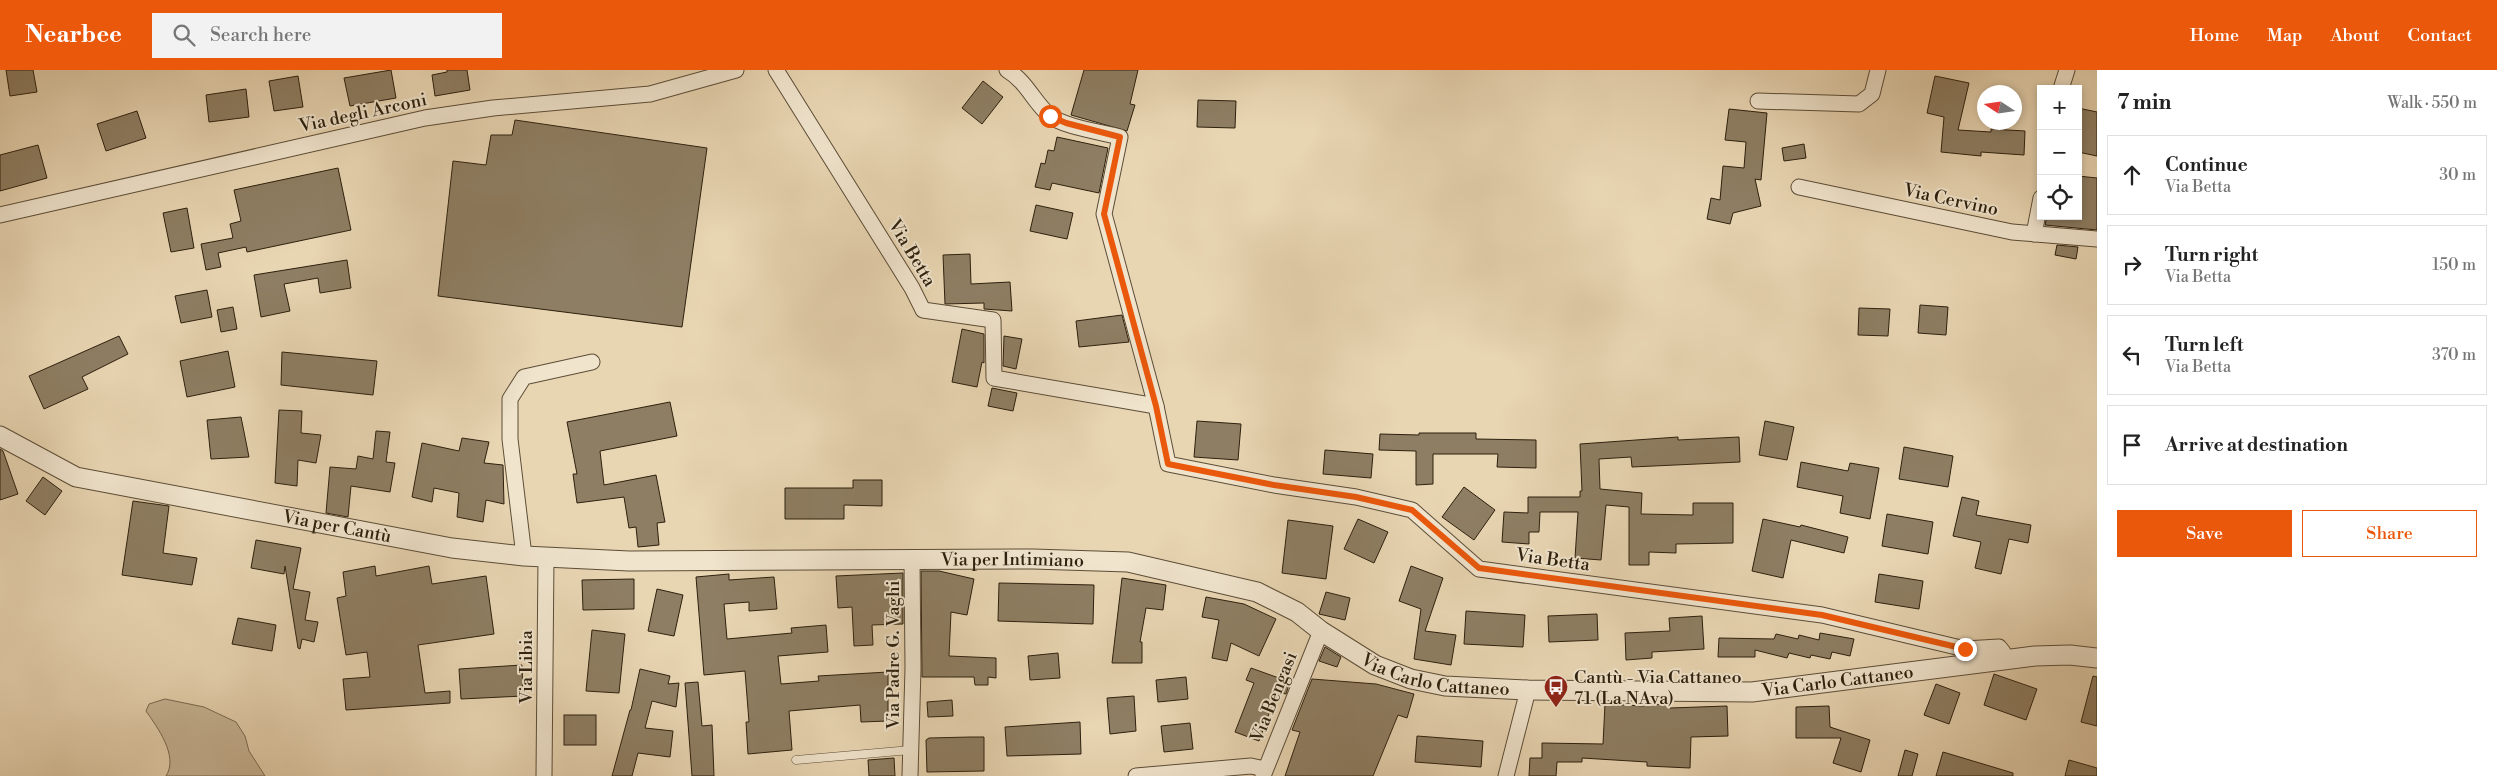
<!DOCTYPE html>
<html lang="en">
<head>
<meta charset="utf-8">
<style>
	:root { --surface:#fff; --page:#f2f2f2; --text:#222; --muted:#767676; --line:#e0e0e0; --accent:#ea580c }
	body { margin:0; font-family:"Libre Bodoni",serif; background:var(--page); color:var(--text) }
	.controls { position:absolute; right:15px; top:15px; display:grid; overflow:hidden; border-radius:0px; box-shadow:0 2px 8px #0003 }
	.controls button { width:45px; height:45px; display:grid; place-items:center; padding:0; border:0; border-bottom:1px solid var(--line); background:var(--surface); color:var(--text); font:25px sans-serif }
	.compass { position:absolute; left:1977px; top:15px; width:45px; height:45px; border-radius:50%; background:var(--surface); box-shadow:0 2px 8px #0003; rotate:282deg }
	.stop { position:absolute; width:15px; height:15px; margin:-11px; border:4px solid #ea580c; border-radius:50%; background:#fff }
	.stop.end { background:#ea580c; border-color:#fff; box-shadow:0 1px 5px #0008 }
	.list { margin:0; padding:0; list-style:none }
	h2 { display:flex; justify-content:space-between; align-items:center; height:65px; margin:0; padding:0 20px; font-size:21px }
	h2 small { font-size:16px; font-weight:400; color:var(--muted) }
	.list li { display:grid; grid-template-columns:32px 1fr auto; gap:15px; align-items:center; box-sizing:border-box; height:80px; margin:0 10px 10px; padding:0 10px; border:1px solid var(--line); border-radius:0px }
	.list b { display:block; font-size:19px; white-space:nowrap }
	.list p { margin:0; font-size:16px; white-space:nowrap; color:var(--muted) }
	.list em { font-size:16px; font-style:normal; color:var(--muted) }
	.actions { display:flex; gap:10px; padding:15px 20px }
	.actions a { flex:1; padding:11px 0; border:1px solid var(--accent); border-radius:0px; text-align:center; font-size:18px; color:var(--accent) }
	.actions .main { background:var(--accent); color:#fff }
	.icon { flex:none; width:28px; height:28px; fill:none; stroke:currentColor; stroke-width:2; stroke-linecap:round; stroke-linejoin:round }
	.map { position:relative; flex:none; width:2097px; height:706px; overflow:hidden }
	header { display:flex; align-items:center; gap:30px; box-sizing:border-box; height:70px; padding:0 25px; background:var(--accent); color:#fff }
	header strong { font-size:24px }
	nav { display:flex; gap:28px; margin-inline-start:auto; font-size:18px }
	.search { width:350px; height:45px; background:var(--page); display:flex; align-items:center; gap:12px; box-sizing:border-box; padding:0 18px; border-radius:0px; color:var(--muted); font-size:19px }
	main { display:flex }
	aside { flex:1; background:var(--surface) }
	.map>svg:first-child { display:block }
	.green { fill:#c8b696; stroke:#7a6b52 }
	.building { fill:#8e7e63; stroke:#2d200e }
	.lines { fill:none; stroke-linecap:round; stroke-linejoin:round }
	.service-casing { stroke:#5c4d37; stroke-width:9 }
	.minor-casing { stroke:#5c4d37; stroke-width:17 }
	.tertiary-casing { stroke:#5c4d37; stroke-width:21 }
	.service { stroke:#f0e4cd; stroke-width:8 }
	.minor { stroke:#f0e4cd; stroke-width:15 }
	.tertiary { stroke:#f0e4cd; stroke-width:19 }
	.route { stroke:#ea580c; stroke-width:6 }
	.labels { text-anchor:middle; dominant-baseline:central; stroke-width:4; stroke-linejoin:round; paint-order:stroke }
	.street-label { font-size:18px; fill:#2d200e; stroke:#f0e4cd }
	.poi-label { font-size:18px; fill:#2d200e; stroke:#f0e4cd; text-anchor:start }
</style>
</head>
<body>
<header>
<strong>Nearbee</strong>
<div class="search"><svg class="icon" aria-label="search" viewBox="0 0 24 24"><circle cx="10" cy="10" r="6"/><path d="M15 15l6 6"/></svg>Search here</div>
<nav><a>Home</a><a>Map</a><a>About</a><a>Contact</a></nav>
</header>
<main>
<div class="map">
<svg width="2097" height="706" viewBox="0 0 2097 706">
	<rect width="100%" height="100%" fill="#e8d5b2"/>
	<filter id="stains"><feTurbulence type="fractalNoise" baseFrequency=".004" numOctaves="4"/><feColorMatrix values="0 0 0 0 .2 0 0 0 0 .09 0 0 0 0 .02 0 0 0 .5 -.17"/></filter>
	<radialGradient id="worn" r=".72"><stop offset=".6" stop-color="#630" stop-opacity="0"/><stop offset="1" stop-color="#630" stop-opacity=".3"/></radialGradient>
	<!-- green -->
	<path class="green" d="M165,629L204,637L236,652L245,666L249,681L265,706H166C179,686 157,657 146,641L149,634Z"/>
	<!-- building -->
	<g class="building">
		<path d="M6,0H33L37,22L10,26Z"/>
		<path d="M391,0L396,28L350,36L344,8Z"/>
		<path d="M447,0H467L470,20L435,26L432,5L447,2Z"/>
		<path d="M1084,0H1138L1130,34L1135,35L1127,61L1071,45Z"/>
		<path d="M298,6L303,37L274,41L269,11Z"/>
		<path d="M1935,6L1969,13L1958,60L1991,62V59L2025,61L2024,85L1981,82V86L1941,82L1944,47L1927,43Z"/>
		<path d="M983,11L1003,27L982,54L962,38Z"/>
		<path d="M246,19L249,47L209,52L206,25Z"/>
		<path d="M1198,30L1236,31L1235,58L1197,57Z"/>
		<path d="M2078,38L2097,42V86L2078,82Z"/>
		<path d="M1729,39L1767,43L1761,110L1755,109L1761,136L1733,143L1730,154L1707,149L1711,128L1720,130L1723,96L1744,98L1746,72L1725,70Z"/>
		<path d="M137,41L146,68L106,81L97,54Z"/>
		<path d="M515,50L707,78L682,257L438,226L453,91L486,95L491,65H512Z"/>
		<path d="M1057,67L1108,78L1099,123L1052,113L1050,120L1035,117L1041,93L1045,94L1048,80L1054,81Z"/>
		<path d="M1804,74L1806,88L1784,91L1782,78Z"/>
		<path d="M38,75L47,108L0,121V85Z"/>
		<path d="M338,98L351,160L247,182L246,177L218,183L221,197L206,200L201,174L233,168L230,154L241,151L234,120Z"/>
		<path d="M2078,106L2097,108V160L2045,155L2047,146H2078Z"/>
		<path d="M1036,135L1073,143L1067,169L1030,161Z"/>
		<path d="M187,138L194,178L171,182L163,143Z"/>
		<path d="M2057,175L2078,177L2076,189L2055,185Z"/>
		<path d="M970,184L971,214L1010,212L1012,241L984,239V233L945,234L943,185Z"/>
		<path d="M347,190L351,218L320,223L318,208L284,214L290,241L261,247L254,205Z"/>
		<path d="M207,220L212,247L181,253L175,226Z"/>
		<path d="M1920,235L1948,237L1946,265L1918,263Z"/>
		<path d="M233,237L237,259L221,262L217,240Z"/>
		<path d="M1859,238L1890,239L1888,266L1858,265Z"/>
		<path d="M1122,245L1129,272L1079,277L1076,251Z"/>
		<path d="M962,259L984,264V293L982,292L977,317L952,312Z"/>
		<path d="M119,266L128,284L82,307L88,319L44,339L29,306Z"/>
		<path d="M1004,266L1022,269L1016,299L1003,296Z"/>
		<path d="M228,281L235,317L187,327L180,291Z"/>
		<path d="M282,282L377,291L373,325L281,315Z"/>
		<path d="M992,318L1017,323L1013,341L988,336Z"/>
		<path d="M670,332L677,366L600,381L604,415L656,405L665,452L657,453L659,475L638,477L636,457L629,458L624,427L577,433L573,404H577L567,352Z"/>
		<path d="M279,340L302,341L301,363L321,365L316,393L298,390L297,416L275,413Z"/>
		<path d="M241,347L249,387L211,389L207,350Z"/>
		<path d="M1197,351L1241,354L1238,390L1194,387Z"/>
		<path d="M1765,351L1794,357L1787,390L1759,385Z"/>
		<path d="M376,361L390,362L386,392L395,393L390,422L351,416L348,447L326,443L330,397L356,399L358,386L373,389Z"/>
		<path d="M1419,363H1476V369L1536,370V398L1497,397L1498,384H1433V414L1416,415V381L1379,380L1380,364L1419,365Z"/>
		<path d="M1678,367V370L1739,367L1740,392L1632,397L1631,387L1599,389L1600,419L1642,423L1641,444L1693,445V433H1733V473L1676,474V483L1649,482V495H1629V437L1606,435L1601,490L1575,488L1578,442H1540L1539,462H1529V474L1502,472L1504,442L1528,443V427H1580V421H1582L1580,374Z"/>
		<path d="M462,368L489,372L484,393L503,395L504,434L486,430L483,452L457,447L459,423L434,418L432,432L412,427L422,373L459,381Z"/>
		<path d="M1904,377L1953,386L1948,417L1899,409Z"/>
		<path d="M0,379L3,381L18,424L0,430Z"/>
		<path d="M1325,380L1373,384L1371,408L1323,404Z"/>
		<path d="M1801,392L1848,401L1850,393L1879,398L1870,449L1840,443L1843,426L1797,417Z"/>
		<path d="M43,407L62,421L45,445L26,431Z"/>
		<path d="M853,410H882V436L844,435V449H785V418H853Z"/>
		<path d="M1464,417L1495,440L1474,470L1442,447Z"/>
		<path d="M1962,427L1979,431L1976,445L2031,455L2028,473L2009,469L2001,504L1975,498L1981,472L1953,466Z"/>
		<path d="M133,431L169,436L163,483L197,488L192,515L122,505Z"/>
		<path d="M1887,444L1933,452L1928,484L1882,476Z"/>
		<path d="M1358,449L1388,462L1374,493L1344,479Z"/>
		<path d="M1763,449L1800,457L1801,455L1848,467L1844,483L1791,470L1783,508L1752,501Z"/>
		<path d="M1288,450L1333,456L1326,509L1282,503Z"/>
		<path d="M256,470L301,478L293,519L310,522L305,550L318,552L314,572L302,569L300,579L298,578L285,496L284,504L251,498Z"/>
		<path d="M375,496L376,506L429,496L432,514L486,506L494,564L418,575L425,623L450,621V633L346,640L343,609L370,607L367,582L346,585L337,528L346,526L343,502Z"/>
		<path d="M1411,496L1443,508L1425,561L1456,565L1451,595L1414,589L1421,539L1399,531Z"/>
		<path d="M921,501H939L974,509L967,545L951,542L949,586L996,588V608L988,607V615H975L974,607H922Z"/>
		<path d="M903,503V554L872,555L873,575L854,576L852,537L838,538L836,506Z"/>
		<path d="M729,504V510L774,507L777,539L749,541V532L724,534L727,569L792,563L791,558L826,555L828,582L778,586L781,614L819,611L818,606L888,602V651L861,652L860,635L789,641L792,680L748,684L746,652H749L745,601L704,605L696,507Z"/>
		<path d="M1879,504L1923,511L1919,539L1875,532Z"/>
		<path d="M1122,508L1166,515L1163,540L1146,538L1140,572H1142V593H1112Z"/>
		<path d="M634,509V539L583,540L582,510Z"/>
		<path d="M999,513L1094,515L1093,554L998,551Z"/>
		<path d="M657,519L683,525L674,566L648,561Z"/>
		<path d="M1326,522L1350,528L1345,550L1319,544Z"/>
		<path d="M1206,527L1244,534L1276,549L1259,586L1231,573L1227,591L1212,588L1219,550L1202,547Z"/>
		<path d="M1466,541L1525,545L1523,577L1464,574Z"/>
		<path d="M1597,544L1598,570L1549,572L1548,546Z"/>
		<path d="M1702,546L1704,579L1652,582V588L1626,590L1625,563L1670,561L1669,548Z"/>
		<path d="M238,548L276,555L272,581L232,574Z"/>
		<path d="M592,560L625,564L619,623L586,621Z"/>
		<path d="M1820,563L1854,569L1850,586L1832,582L1830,589L1811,585L1810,588L1789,583L1787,588L1755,580V587H1718L1719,568L1774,569L1776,564L1798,569L1799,565L1819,570Z"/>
		<path d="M1325,577L1341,587L1337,597L1319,591Z"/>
		<path d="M1058,583L1060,608L1030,610L1028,586Z"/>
		<path d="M522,595L523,626L461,629L459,599Z"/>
		<path d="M1251,598L1290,612L1286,624L1277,622L1259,671L1235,662L1254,613L1246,610Z"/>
		<path d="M640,599L670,606L668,614L679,613L676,637L652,631L645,658L673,661L670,687L638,683L632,706H612L630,640H631Z"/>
		<path d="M1994,604L2037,619L2026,650L1984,635Z"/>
		<path d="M2093,606L2097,607V656L2081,652Z"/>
		<path d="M1186,607L1188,629L1158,632L1156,610Z"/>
		<path d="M1312,609L1376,614L1414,624L1407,648L1398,645L1373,706H1285L1300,662L1292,660Z"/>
		<path d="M698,612L702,656L712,655L714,706H692L685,613Z"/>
		<path d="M1936,614L1960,623L1949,654L1924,645Z"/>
		<path d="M1134,626L1136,661L1110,664L1107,628Z"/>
		<path d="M952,630L953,646L928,647L927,632Z"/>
		<path d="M1605,634L1644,636V634L1670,635V638L1727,636L1728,666L1691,667L1690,698L1647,696V692L1582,688V692H1557L1556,706H1529L1530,688H1542V673L1603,674Z"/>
		<path d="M1829,636L1830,657L1870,670L1861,702L1833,693L1841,668H1796V637Z"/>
		<rect x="564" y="645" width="32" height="30"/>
		<path d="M1080,652L1081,684L1007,686L1005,657Z"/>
		<path d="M1190,653L1193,679L1164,682L1161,656Z"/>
		<path d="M1417,666L1483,671L1481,697L1415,692Z"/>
		<path d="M970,667H984V701L927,702L926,670L929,668Z"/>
		<path d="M1905,680L1918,684L1912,706H1898Z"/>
		<path d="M1943,682L2013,703V706H1936Z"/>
		<path d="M894,688L895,706H869L868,690Z"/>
		<path d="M2069,690L2097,698V706H2065Z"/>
	</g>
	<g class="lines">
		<defs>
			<path id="service" d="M796,690L911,680"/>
			<g id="minor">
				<path d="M776,0L912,218L923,240L993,250L994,308L1156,336"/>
				<path d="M1007,0C1027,12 1033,31 1049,45C1063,57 1101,62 1120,67L1104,144L1156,336L1168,394L1274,415L1356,427L1412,440L1479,499L1822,545L1965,579L1999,577L2003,582L2004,590"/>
				<path d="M2061,19L2067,0"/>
				<path d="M1758,31L1859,34L1872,24L1878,0"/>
				<path d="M1799,117L2012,162L2097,169"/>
				<path d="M0,145L425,48L493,38L650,24L736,0"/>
				<path d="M2034,164L2041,128"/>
				<path d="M524,486L510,369V329L524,307L592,292"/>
				<path d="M544,706L546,487"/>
				<path d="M910,706L913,598L912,490"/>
				<path d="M1136,706L1251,696L1265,699"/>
				<path d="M1263,706L1321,561"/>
				<path d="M1506,706L1528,620"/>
			</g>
			<g id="tertiary">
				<path id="s1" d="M0,366L76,407L452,478L524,486L629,491L1033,489L1128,492L1257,522L1297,542L1321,561L1375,595L1411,609L1445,616L1528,620L1752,622L2035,586L2070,585L2097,588"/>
			</g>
		</defs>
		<!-- service casing -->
		<use href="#service" class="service-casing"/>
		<!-- minor casing -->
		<use href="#minor" class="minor-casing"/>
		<!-- tertiary casing -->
		<use href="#tertiary" class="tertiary-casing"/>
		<!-- service -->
		<use href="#service" class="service"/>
		<!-- minor -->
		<use href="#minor" class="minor"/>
		<!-- tertiary -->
		<use href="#tertiary" class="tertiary"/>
	</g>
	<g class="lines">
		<!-- route -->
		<path class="route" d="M1050,46L1066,53L1120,67L1104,144L1156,336L1168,394L1274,415L1356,427L1412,440L1479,498L1822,545L1965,579"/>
	</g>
	<!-- icons -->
	<defs>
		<symbol id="bus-pin" viewBox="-11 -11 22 30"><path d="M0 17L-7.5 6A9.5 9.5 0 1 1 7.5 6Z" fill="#8f2418" stroke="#f0e4cd"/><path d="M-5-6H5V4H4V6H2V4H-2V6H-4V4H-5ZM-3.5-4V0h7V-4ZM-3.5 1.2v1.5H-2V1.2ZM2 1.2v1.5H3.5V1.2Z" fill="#fff"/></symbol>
	</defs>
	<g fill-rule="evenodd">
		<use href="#bus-pin" x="1542" y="603" width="28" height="38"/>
	</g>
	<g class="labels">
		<!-- street labels -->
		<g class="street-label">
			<text transform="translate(363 43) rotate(-12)">Via degli Arconi</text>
			<text transform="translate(1951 130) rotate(12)">Via Cervino</text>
			<text transform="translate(912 183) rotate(59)">Via Betta</text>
			<text stroke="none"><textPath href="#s1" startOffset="352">Via per Cantù</textPath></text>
			<text stroke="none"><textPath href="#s1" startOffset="1030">Via per Intimiano</textPath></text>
			<text transform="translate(1553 490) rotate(8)">Via Betta</text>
			<text transform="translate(893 585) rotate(-90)">Via Padre G. Vaghi</text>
			<text transform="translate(526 597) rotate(-90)">Via Libia</text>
			<text stroke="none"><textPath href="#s1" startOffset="1479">Via Carlo Cattaneo</textPath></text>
			<text stroke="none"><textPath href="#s1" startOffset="1884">Via Carlo Cattaneo</textPath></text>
			<text transform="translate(1274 627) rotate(-68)">Via Bengasi</text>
		</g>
		<!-- poi labels -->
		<g class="poi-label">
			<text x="1574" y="607">Cantù - Via Cattaneo<tspan x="1574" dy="21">71 (La NAva)</tspan></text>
		</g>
	</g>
	<rect width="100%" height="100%" filter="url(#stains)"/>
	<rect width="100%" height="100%" fill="url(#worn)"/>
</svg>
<div class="controls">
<button>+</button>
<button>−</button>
<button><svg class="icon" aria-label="locate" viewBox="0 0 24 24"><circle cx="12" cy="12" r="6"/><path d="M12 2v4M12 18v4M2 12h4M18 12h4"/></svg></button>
</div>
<svg class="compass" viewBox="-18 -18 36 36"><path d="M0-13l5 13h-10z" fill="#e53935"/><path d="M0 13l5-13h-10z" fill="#767676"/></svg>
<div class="stop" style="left:1050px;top:46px"></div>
<div class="stop end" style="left:1965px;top:579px"></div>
</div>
<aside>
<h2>7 min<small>Walk · 550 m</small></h2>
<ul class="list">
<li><svg class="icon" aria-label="ahead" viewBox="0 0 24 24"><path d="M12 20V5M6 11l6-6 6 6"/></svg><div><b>Continue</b><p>Via Betta</p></div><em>30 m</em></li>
<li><svg class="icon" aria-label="right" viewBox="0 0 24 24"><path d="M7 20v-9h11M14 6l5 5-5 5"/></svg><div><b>Turn right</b><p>Via Betta</p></div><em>150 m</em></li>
<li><svg class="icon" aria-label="left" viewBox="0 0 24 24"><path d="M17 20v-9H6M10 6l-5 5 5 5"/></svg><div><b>Turn left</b><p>Via Betta</p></div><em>370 m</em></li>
<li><svg class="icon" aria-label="arrive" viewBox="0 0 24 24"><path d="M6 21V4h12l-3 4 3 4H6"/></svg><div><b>Arrive at destination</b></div></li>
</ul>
<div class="actions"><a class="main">Save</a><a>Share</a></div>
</aside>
</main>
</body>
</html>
